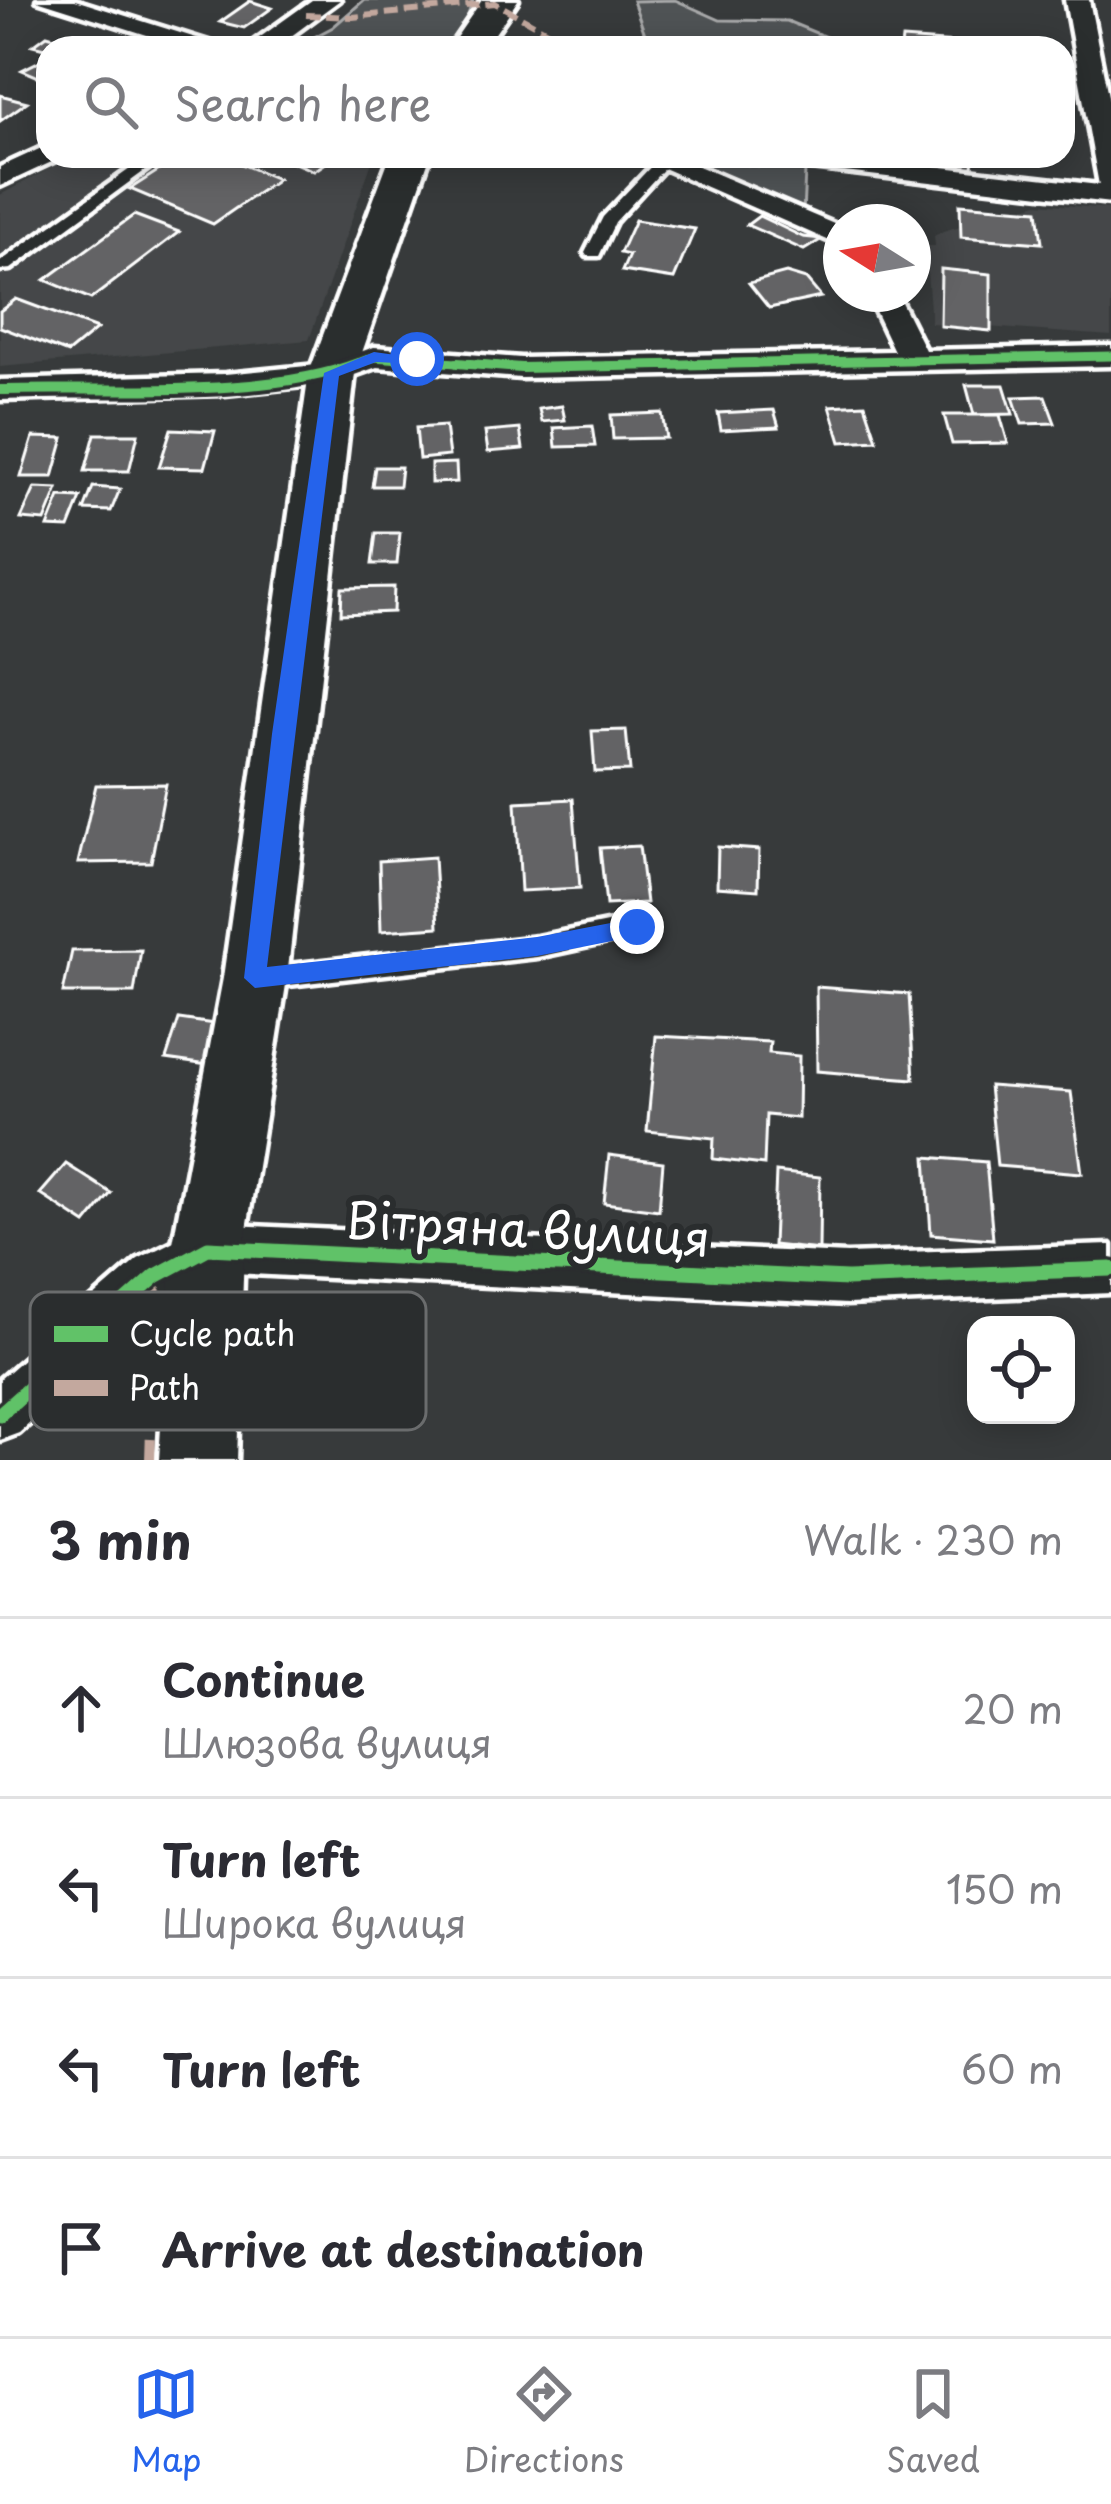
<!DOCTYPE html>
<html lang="en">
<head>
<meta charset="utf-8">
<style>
	:root { --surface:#fff; --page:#f2f2f3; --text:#2b2b33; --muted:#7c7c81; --line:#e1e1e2; --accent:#2563eb }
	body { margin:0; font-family:"Playpen Sans",sans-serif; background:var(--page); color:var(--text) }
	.controls { position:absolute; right:36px; bottom:36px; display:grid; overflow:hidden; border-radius:24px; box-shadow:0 6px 30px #0003 }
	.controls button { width:108px; height:108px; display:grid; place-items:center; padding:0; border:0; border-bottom:3px solid var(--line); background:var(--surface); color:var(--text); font:60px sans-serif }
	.compass { position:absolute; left:823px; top:204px; width:108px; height:108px; border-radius:50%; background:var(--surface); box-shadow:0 6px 30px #0003; rotate:281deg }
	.stop { position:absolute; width:36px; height:36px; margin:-27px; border:9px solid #2563eb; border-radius:50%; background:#fff }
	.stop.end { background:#2563eb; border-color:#fff; box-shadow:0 3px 12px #0008 }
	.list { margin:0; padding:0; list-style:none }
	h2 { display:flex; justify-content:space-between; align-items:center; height:156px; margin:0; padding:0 48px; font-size:51px }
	h2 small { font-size:39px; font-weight:400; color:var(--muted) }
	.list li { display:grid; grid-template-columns:78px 1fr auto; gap:36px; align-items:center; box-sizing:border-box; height:180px; padding:0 48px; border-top:3px solid var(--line) }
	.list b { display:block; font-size:45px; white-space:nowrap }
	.list p { margin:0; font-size:39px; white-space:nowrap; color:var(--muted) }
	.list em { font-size:39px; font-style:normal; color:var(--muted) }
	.icon { flex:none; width:66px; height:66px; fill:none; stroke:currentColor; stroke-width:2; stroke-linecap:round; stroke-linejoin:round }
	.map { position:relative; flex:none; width:1111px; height:1460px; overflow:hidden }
	.search { position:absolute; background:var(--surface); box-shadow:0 6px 30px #0003; left:36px; right:36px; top:36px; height:132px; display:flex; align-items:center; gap:30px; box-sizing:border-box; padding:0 42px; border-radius:36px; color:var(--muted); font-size:45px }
	.sheet { height:876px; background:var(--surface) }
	nav { display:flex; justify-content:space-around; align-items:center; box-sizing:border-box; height:168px; border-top:3px solid var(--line); background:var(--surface); font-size:33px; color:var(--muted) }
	nav a { display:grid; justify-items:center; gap:6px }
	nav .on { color:var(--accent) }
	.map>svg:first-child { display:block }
	.built { fill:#444748 }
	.green { fill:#505354; stroke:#a8a9aa; stroke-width:3 }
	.building { fill:#636465; stroke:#fff; stroke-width:3 }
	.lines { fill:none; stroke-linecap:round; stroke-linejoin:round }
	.lane-casing { stroke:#fff; stroke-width:9 }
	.street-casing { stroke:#fff; stroke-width:9 }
	.secondary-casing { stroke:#fff; stroke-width:9 }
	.lane { fill:#2a2d2e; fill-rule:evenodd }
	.street { fill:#2a2d2e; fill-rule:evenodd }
	.secondary { fill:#2a2d2e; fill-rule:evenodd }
	.quiet-far1 { stroke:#c3a89e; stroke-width:6; stroke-dasharray:14 6; stroke-linecap:butt }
	.quiet { stroke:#c3a89e; stroke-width:10; stroke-dasharray:21 10; stroke-linecap:butt }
	.cycleway-far2-casing { stroke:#2a2d2e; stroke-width:15 }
	.cycleway-far1-casing { stroke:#2a2d2e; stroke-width:18 }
	.cycleway-casing { stroke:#2a2d2e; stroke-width:22 }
	.cycleway-far2 { stroke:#61c268; stroke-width:9 }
	.cycleway-far1 { stroke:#61c268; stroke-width:10 }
	.cycleway { stroke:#61c268; stroke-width:15 }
	.route { fill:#2563eb }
	.labels { text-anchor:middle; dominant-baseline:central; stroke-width:12; stroke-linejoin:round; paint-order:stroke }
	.near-street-label { font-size:48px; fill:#fff; stroke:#2a2d2e }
	.key { fill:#2a2d2e; stroke:#6a6c6d; stroke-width:3 }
	.key-label { font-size:33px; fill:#fff }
</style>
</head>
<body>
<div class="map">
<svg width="1111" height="1460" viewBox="0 0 1111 1460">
	<rect width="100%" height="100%" fill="#373a3b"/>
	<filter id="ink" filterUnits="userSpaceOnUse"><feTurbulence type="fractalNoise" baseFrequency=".00833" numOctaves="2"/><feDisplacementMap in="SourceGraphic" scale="24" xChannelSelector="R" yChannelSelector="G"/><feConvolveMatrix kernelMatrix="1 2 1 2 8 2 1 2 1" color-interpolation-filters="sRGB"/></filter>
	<g filter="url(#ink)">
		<!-- built -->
		<g class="built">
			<path d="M73,156H374L309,340L0,367V195Z"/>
			<path d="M1038,203L1111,209V336L931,323L925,246H935L934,236L943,231Z"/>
		</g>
		<!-- green -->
		<g class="green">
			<path d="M364,0H473L462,33L449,48H293L333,27Z"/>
			<path d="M675,0L720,20L787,21L826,37L820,48H650L633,1Z"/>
			<path d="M671,156L805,171L803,214Z"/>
		</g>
		<!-- building -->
		<g class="building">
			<path d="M250,1L272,8L244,28L220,22Z"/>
			<path d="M47,35L75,43L48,49L33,45Z"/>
			<path d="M902,39L984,45V48H901Z"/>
			<path d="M48,57V81L22,70Z"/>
			<path d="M0,95L27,102L0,121Z"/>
			<path d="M181,156H222L278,179L213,224L130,189Z"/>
			<path d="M278,156H336L314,171Z"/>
			<path d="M920,156H974L973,168L919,163Z"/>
			<path d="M960,204L1038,210L1042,243L961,237Z"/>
			<path d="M134,215L179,232L91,299L45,280Z"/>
			<path d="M759,216L803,237L822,239L804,250L747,225Z"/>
			<path d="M635,220L695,229L674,279L622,271L629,255L620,253Z"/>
			<path d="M941,269L991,274V331L940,326Z"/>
			<path d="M786,273L806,279L821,297L769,308L749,283Z"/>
			<path d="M16,299L97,329L68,353L0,327V311Z"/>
			<path d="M966,385H1004L1013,414L974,415Z"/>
			<path d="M1045,396L1055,423L1022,424L1013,397Z"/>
			<path d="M865,404L877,440L841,442L830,406Z"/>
			<path d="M562,406L565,420L542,422L539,409Z"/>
			<path d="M774,410L779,427L721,430L718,413Z"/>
			<path d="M662,413L666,438L613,439L611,415Z"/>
			<path d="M944,415H1000L1008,443L952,444Z"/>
			<path d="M445,426L449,456L419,459L416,428Z"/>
			<path d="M592,426L595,446L556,447L554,428Z"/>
			<path d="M171,429L215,431L205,468L159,467Z"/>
			<path d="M520,429L523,449L488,452L485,432Z"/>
			<path d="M95,434H138L129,471H85Z"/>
			<path d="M33,437L64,438L53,477H21Z"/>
			<path d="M456,463L457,482L431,483V464Z"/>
			<path d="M375,467H401L399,486H372Z"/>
			<path d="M93,487L120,489L111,511L84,510Z"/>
			<path d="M35,488L58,489L45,521L21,519Z"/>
			<path d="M60,497L81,498L69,528L48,527Z"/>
			<path d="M376,533H400L397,564H372Z"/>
			<path d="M394,587L393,612L341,614L342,588Z"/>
			<path d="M626,730L630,771L595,772L592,731Z"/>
			<path d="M166,784L151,862L78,863L96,785Z"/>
			<path d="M573,799L580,888L521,891L516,802Z"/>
			<path d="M639,846L646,903L606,905L600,848Z"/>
			<path d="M718,847L759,850L758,890L717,887Z"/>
			<path d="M434,857L438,927L381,931L379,861Z"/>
			<path d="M141,950L134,993H63L72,951Z"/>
			<path d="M816,987L909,994L914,1079L817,1071Z"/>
			<path d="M179,1019L221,1025L208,1065L166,1059Z"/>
			<path d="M656,1036L770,1042L769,1053L799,1056L798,1118L766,1115L764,1165L713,1159L714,1138L647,1131Z"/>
			<path d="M989,1086L1071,1092L1082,1173L997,1166Z"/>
			<path d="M609,1155L663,1162L659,1210L604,1203Z"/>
			<path d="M926,1157L986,1162L993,1239L931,1234Z"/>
			<path d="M66,1164L111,1193L86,1224L40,1194Z"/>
			<path d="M776,1172L820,1177L819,1250L773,1245Z"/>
		</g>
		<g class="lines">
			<defs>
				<g id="lane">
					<path d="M148,156H165L11,269L0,270V262Z"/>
					<path d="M659,158L671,161L615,222L599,256H587L585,253L603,217Z"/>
					<path d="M637,917L645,920L649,927L645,934L537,957L262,988L254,985L250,978L254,971L262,968L537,937Z"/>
				</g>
				<g id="street">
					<path d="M37,0H75L228,48H188Z"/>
					<path d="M312,0H340L275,48H245Z"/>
					<path d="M1065,0H1089L1111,111V203L776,164L762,156H847L1099,185Z"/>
					<path d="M48,145V156L58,159L0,186V167Z"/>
					<path d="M636,156H674L841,227V246Z"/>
					<path d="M867,294H897L925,350L1111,346V366L521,378L377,367L332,383L225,394L0,400V380L225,374L327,364L374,347L521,358L894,351Z"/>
					<path d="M208,1224L847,1254L1111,1245V1293L847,1304L212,1272L174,1293L19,1433L0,1440V1379L138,1259Z"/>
				</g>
				<g id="secondary">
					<path d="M482,0H518L485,48H449Z"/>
					<path d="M390,156H430L355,373L287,978L244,1248L237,1460H159L172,1248L223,978L309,373Z"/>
				</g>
			</defs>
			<!-- lane casing -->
			<use href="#lane" class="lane-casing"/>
			<!-- street casing -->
			<use href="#street" class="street-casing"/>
			<!-- secondary casing -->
			<use href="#secondary" class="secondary-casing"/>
			<!-- lane -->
			<use href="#lane" class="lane"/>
			<!-- street -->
			<use href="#street" class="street"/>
			<!-- secondary -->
			<use href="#secondary" class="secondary"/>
			<!-- quiet-far1 -->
			<path class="quiet-far1" d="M306,15L353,17L495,3L578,48"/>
			<!-- quiet -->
			<path class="quiet" d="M150,1460L156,1276"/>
			<defs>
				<g id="cycleway-far2">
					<path d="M350,366L374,357L498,366"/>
					<path d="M607,366L1111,356"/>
				</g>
				<g id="cycleway-far1">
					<path d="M457,363L521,368L755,363"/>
					<path d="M0,390C103,387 264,399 358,363"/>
				</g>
				<path id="cycleway" d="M0,1414L156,1276L208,1248L847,1279L1111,1269"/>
			</defs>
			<!-- cycleway-far2 casing -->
			<use href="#cycleway-far2" class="cycleway-far2-casing"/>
			<!-- cycleway-far1 casing -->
			<use href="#cycleway-far1" class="cycleway-far1-casing"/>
			<!-- cycleway casing -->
			<use href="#cycleway" class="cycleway-casing"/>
			<!-- cycleway-far2 -->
			<use href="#cycleway-far2" class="cycleway-far2"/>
			<!-- cycleway-far1 -->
			<use href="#cycleway-far1" class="cycleway-far1"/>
			<!-- cycleway -->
			<use href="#cycleway" class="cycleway"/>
		</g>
	</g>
	<!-- route -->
	<path class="route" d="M374,352L425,359L417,364L376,362L339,376L267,967L537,937L637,918L648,927L637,936L537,956L255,988L244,978L272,734L324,373Z"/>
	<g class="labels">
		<!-- near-street labels -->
		<g class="near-street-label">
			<text transform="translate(528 1227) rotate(3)">Вітряна вулиця</text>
		</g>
	</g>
	<!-- legend -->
	<rect x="30" y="1292" width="396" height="138" rx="18" class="key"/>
	<rect x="54" y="1326" width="54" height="16" fill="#61c268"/>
	<rect x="54" y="1380" width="54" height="16" fill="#c3a89e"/>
	<g class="key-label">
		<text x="129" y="1346">Cycle path</text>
		<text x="129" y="1400">Path</text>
	</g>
</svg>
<div class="controls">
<button><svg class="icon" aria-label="locate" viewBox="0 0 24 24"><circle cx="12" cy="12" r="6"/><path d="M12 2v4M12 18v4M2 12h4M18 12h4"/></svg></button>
</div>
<svg class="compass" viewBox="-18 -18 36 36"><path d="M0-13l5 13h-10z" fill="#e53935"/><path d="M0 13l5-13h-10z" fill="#7c7c81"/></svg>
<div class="stop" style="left:417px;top:359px"></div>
<div class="stop end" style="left:637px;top:927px"></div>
<div class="search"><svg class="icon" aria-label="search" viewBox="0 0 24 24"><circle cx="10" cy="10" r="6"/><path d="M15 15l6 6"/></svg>Search here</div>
</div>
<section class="sheet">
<h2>3 min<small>Walk · 230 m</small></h2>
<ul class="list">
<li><svg class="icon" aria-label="ahead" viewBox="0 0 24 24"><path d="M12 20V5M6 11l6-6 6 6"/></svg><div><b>Continue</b><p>Шлюзова вулиця</p></div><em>20 m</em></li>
<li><svg class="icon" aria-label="left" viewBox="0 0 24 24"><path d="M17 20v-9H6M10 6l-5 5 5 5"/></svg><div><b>Turn left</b><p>Широка вулиця</p></div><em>150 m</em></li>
<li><svg class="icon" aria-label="left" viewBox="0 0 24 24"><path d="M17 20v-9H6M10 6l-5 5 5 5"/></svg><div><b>Turn left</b></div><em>60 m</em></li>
<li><svg class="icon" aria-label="arrive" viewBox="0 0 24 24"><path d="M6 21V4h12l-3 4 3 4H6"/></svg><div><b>Arrive at destination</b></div></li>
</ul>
</section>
<nav>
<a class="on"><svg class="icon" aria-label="map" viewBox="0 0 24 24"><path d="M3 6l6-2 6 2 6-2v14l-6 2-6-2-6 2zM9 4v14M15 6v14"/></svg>Map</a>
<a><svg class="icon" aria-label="directions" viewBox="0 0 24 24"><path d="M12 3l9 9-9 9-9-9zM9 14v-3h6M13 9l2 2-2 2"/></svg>Directions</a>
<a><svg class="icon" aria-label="saved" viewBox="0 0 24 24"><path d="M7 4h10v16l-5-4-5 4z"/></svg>Saved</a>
</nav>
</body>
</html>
